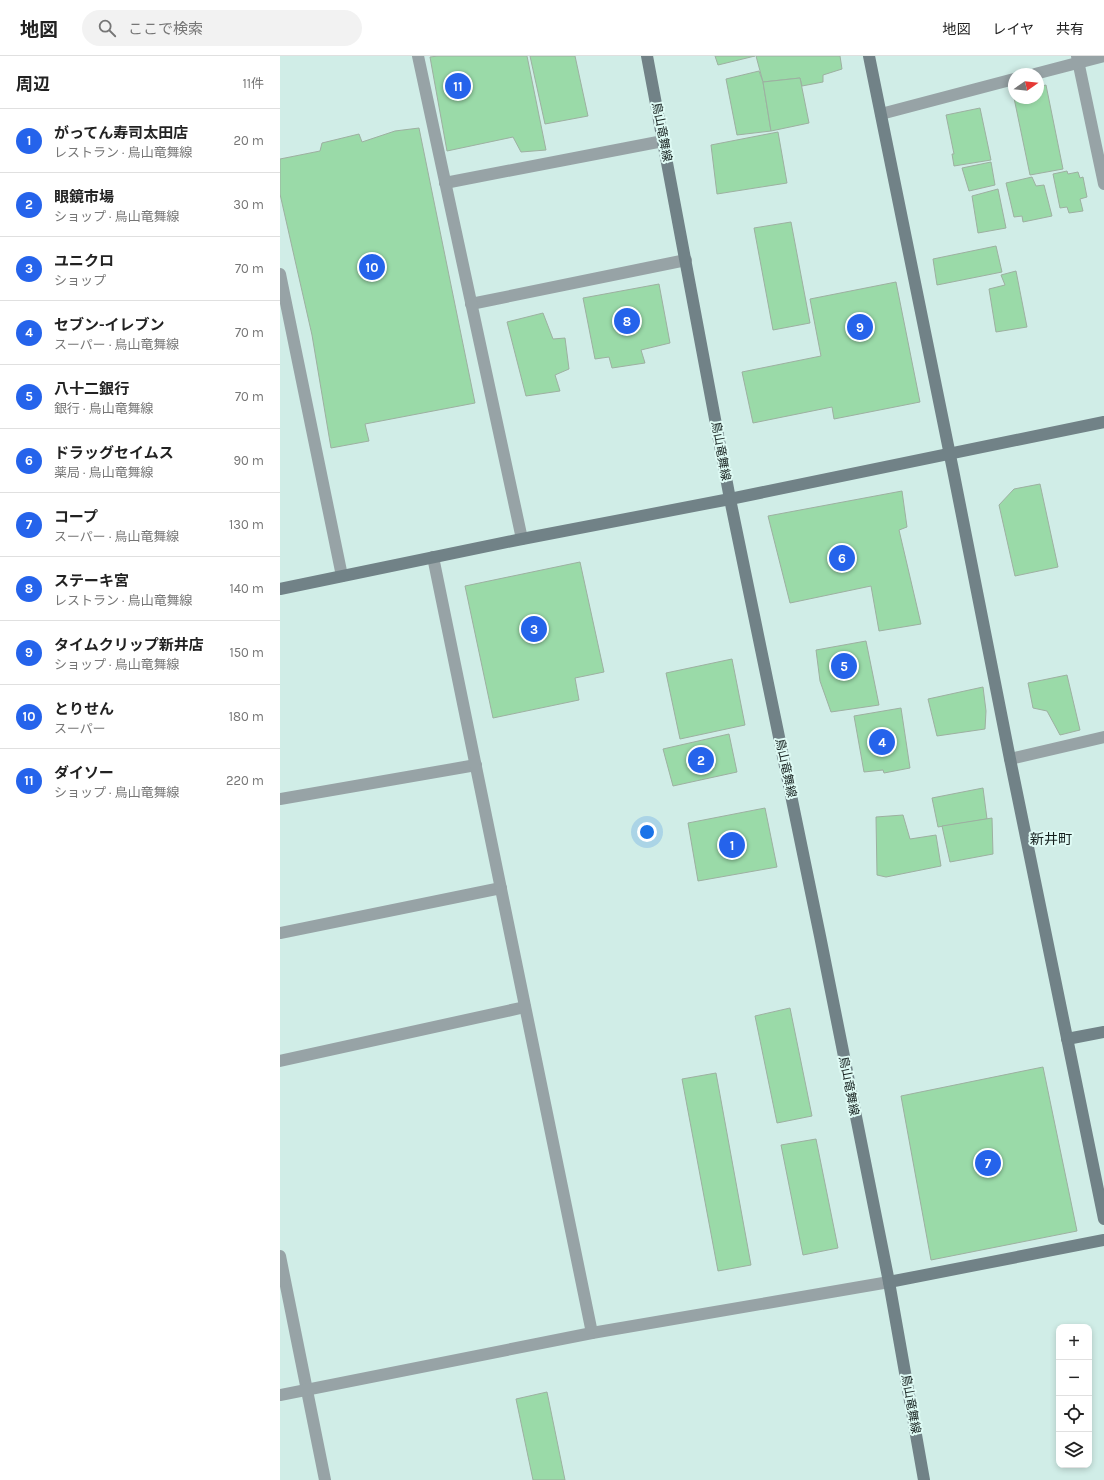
<!DOCTYPE html>
<html lang="ja">
<head>
<meta charset="utf-8">
<style>
	:root { --surface:#fff; --page:#f2f2f2; --text:#222; --muted:#767676; --line:#e0e0e0; --accent:#2563eb }
	body { margin:0; font-family:Karla,"Noto Sans JP",sans-serif; background:var(--page); color:var(--text) }
	.controls { position:absolute; right:12px; bottom:12px; display:grid; overflow:hidden; border-radius:8px; box-shadow:0 2px 6px #0003 }
	.controls button { width:36px; height:36px; display:grid; place-items:center; padding:0; border:0; border-bottom:1px solid var(--line); background:var(--surface); color:var(--text); font:20px sans-serif }
	.compass { position:absolute; left:728px; top:12px; width:36px; height:36px; border-radius:50%; background:var(--surface); box-shadow:0 2px 6px #0003; rotate:76deg }
	.you { position:absolute; left:367px; top:776px; width:14px; height:14px; margin:-10px; border:3px solid #fff; border-radius:50%; background:#1a73e8; box-shadow:0 0 0 6px #1a73e833 }
	.badge { display:grid; place-items:center; width:26px; height:26px; border-radius:50%; background:var(--accent); color:#fff; font-size:13px; font-weight:700 }
	.pin { position:absolute; translate:-50% -50%; border:2px solid #fff; box-shadow:0 1px 4px #0006 }
	.list { margin:0; padding:0; list-style:none }
	h2 { display:flex; justify-content:space-between; align-items:center; height:52px; margin:0; padding:0 16px; font-size:17px }
	h2 small { font-size:13px; font-weight:400; color:var(--muted) }
	.list li { display:grid; grid-template-columns:26px 1fr auto; gap:12px; align-items:center; box-sizing:border-box; height:64px; padding:0 16px; border-top:1px solid var(--line) }
	.list b { display:block; font-size:15px; white-space:nowrap }
	.list p { margin:0; font-size:13px; white-space:nowrap; color:var(--muted) }
	.list em { font-size:13px; font-style:normal; color:var(--muted) }
	.icon { flex:none; width:22px; height:22px; fill:none; stroke:currentColor; stroke-width:2; stroke-linecap:round; stroke-linejoin:round }
	.map { position:relative; flex:none; width:824px; height:1424px; overflow:hidden }
	header { display:flex; align-items:center; gap:24px; box-sizing:border-box; height:56px; padding:0 20px; background:var(--surface); border-bottom:1px solid var(--line) }
	header strong { font-size:19px }
	nav { display:flex; gap:22px; margin-inline-start:auto; font-size:14px }
	.search { width:280px; height:36px; background:var(--page); display:flex; align-items:center; gap:10px; box-sizing:border-box; padding:0 14px; border-radius:22px; color:var(--muted); font-size:15px }
	main { display:flex }
	aside { flex:1; background:var(--surface) }
	.map>svg:first-child { display:block }
	.building { fill:#9adaa8; stroke:#9db0a1 }
	.lines { fill:none; stroke-linecap:round; stroke-linejoin:round }
	.lane { stroke:#97a3a6; stroke-width:12 }
	.street { stroke:#97a3a6; stroke-width:12 }
	.secondary { stroke:#718287; stroke-width:12 }
	.labels { text-anchor:middle; dominant-baseline:central; stroke-width:4; stroke-linejoin:round; paint-order:stroke }
	.street-label { font-size:12px; fill:#16211f; stroke:#defaf4 }
	.quarter-label { font-size:14px; fill:#16211f; stroke:#defaf4 }
</style>
</head>
<body>
<header>
<strong>地図</strong>
<div class="search"><svg class="icon" aria-label="search" viewBox="0 0 24 24"><circle cx="10" cy="10" r="6"/><path d="M15 15l6 6"/></svg>ここで検索</div>
<nav><a>地図</a><a>レイヤ</a><a>共有</a></nav>
</header>
<main>
<aside>
<h2>周辺<small>11件</small></h2>
<ul class="list">
<li><span class="badge">1</span><div><b>がってん寿司太田店</b><p>レストラン · 鳥山竜舞線</p></div><em>20 m</em></li>
<li><span class="badge">2</span><div><b>眼鏡市場</b><p>ショップ · 鳥山竜舞線</p></div><em>30 m</em></li>
<li><span class="badge">3</span><div><b>ユニクロ</b><p>ショップ</p></div><em>70 m</em></li>
<li><span class="badge">4</span><div><b>セブン-イレブン</b><p>スーパー · 鳥山竜舞線</p></div><em>70 m</em></li>
<li><span class="badge">5</span><div><b>八十二銀行</b><p>銀行 · 鳥山竜舞線</p></div><em>70 m</em></li>
<li><span class="badge">6</span><div><b>ドラッグセイムス</b><p>薬局 · 鳥山竜舞線</p></div><em>90 m</em></li>
<li><span class="badge">7</span><div><b>コープ</b><p>スーパー · 鳥山竜舞線</p></div><em>130 m</em></li>
<li><span class="badge">8</span><div><b>ステーキ宮</b><p>レストラン · 鳥山竜舞線</p></div><em>140 m</em></li>
<li><span class="badge">9</span><div><b>タイムクリップ新井店</b><p>ショップ · 鳥山竜舞線</p></div><em>150 m</em></li>
<li><span class="badge">10</span><div><b>とりせん</b><p>スーパー</p></div><em>180 m</em></li>
<li><span class="badge">11</span><div><b>ダイソー</b><p>ショップ · 鳥山竜舞線</p></div><em>220 m</em></li>
</ul>
</aside>
<div class="map">
<svg width="824" height="1424" viewBox="0 0 824 1424">
	<rect width="100%" height="100%" fill="#d0ede7"/>
	<!-- building -->
	<g class="building">
		<path d="M158,0H247L266,94L241,96L233,81L167,95L150,1Z"/>
		<path d="M250,0H295L308,60L265,68Z"/>
		<path d="M435,0H475L438,9Z"/>
		<path d="M476,0H560L562,13L543,19V26L522,30L520,22L483,26Z"/>
		<path d="M479,15L483,26L491,75L457,79L446,23Z"/>
		<path d="M520,22L529,67L491,75L483,26Z"/>
		<path d="M766,29L783,113L750,119L734,42H758V31Z"/>
		<path d="M700,52L711,104L674,110L672,98H674L666,59Z"/>
		<path d="M139,72L195,347L85,368L89,385L51,392L32,279L0,138V103L40,95L42,87L79,78L82,86L115,75Z"/>
		<path d="M498,76L507,127L437,138L431,89Z"/>
		<path d="M711,106L715,129L689,135L682,112Z"/>
		<path d="M787,115L788,118L798,116L800,122L803,121L807,141L800,143L803,155L789,157L787,151L780,152L773,118Z"/>
		<path d="M752,121L756,130L764,129L772,160L743,166L742,160L734,161L726,127Z"/>
		<path d="M718,133L726,172L698,177L692,140Z"/>
		<path d="M511,166L530,267L493,274L474,172Z"/>
		<path d="M716,190L722,216L657,229L653,203Z"/>
		<path d="M736,215L747,271L716,276L709,233L725,229L721,219Z"/>
		<path d="M616,226L640,346L554,363L552,351L473,367L462,316L541,300L530,243Z"/>
		<path d="M379,228L390,287L361,294L365,307L332,312L329,301L315,303L303,242Z"/>
		<path d="M263,257L273,283L285,282L289,313L275,319L280,335L246,340L227,266Z"/>
		<path d="M760,428L778,511L735,520L719,449L734,433Z"/>
		<path d="M622,435L627,471L619,474L641,568L599,575L591,530L510,547L488,460Z"/>
		<path d="M300,506L324,616L295,622L299,644L213,662L185,530Z"/>
		<path d="M586,585L599,649L551,656L540,625L536,594Z"/>
		<path d="M452,603L465,669L400,683L386,617Z"/>
		<path d="M787,619L800,674L780,679L767,655L753,652L748,627Z"/>
		<path d="M703,631L706,655L705,673L657,680L648,643Z"/>
		<path d="M621,652L630,712L604,717L603,714L584,716L574,660Z"/>
		<path d="M449,678L457,716L393,730L383,693Z"/>
		<path d="M703,732L707,763L658,771L652,742Z"/>
		<path d="M485,752L497,811L418,825L408,767Z"/>
		<path d="M623,759L630,783L656,779L661,810L606,821L597,819L596,761Z"/>
		<path d="M712,762L713,798L670,806L662,770Z"/>
		<path d="M510,952L532,1060L497,1067L475,960Z"/>
		<path d="M763,1011L797,1175L651,1204L621,1040Z"/>
		<path d="M436,1017L471,1209L438,1215L402,1023Z"/>
		<path d="M536,1083L558,1192L523,1199L501,1089Z"/>
		<path d="M267,1336L285,1424H253L236,1343Z"/>
	</g>
	<g class="lines">
		<!-- lane -->
		<g class="lane">
			<path d="M165,127L383,85"/>
			<path d="M191,248L406,204"/>
			<path d="M0,743L196,709"/>
			<path d="M0,877L221,832"/>
			<path d="M0,1005L245,951"/>
		</g>
		<!-- street -->
		<g class="street">
			<path d="M138,0L242,483"/>
			<path d="M797,0L824,128"/>
			<path d="M755,18L824,0"/>
			<path d="M601,58L734,23"/>
			<path d="M0,218L62,520"/>
			<path d="M153,501L312,1277"/>
			<path d="M730,703L824,681"/>
			<path d="M0,1200L45,1424"/>
			<path d="M0,1339L312,1277L609,1226"/>
		</g>
		<!-- secondary -->
		<g class="secondary">
			<path d="M367,0L450,443L540,880L609,1226L644,1424"/>
			<path d="M589,0L673,414L730,703L824,1163"/>
			<path d="M0,533L242,483L450,443L824,366"/>
			<path d="M787,983L824,976"/>
			<path d="M609,1226L824,1184"/>
		</g>
	</g>
	<g class="labels">
		<!-- street labels -->
		<g class="street-label">
			<text transform="translate(382 76) rotate(79)">鳥山竜舞線</text>
			<text transform="translate(441 395) rotate(80)">鳥山竜舞線</text>
			<text transform="translate(506 712) rotate(78)">鳥山竜舞線</text>
			<text transform="translate(569 1030) rotate(79)">鳥山竜舞線</text>
			<text transform="translate(631 1348) rotate(80)">鳥山竜舞線</text>
		</g>
		<!-- quarter labels -->
		<g class="quarter-label">
			<text x="771" y="783">新井町</text>
		</g>
	</g>
</svg>
<div class="controls">
<button>+</button>
<button>−</button>
<button><svg class="icon" aria-label="locate" viewBox="0 0 24 24"><circle cx="12" cy="12" r="6"/><path d="M12 2v4M12 18v4M2 12h4M18 12h4"/></svg></button>
<button><svg class="icon" aria-label="layers" viewBox="0 0 24 24"><path d="M12 4l9 5-9 5-9-5zM3 14l9 5 9-5"/></svg></button>
</div>
<svg class="compass" viewBox="-18 -18 36 36"><path d="M0-13l5 13h-10z" fill="#e53935"/><path d="M0 13l5-13h-10z" fill="#767676"/></svg>
<div class="you"></div>
<div class="pin badge" style="left:452px;top:789px">1</div>
<div class="pin badge" style="left:421px;top:704px">2</div>
<div class="pin badge" style="left:254px;top:573px">3</div>
<div class="pin badge" style="left:602px;top:686px">4</div>
<div class="pin badge" style="left:564px;top:610px">5</div>
<div class="pin badge" style="left:562px;top:502px">6</div>
<div class="pin badge" style="left:708px;top:1107px">7</div>
<div class="pin badge" style="left:347px;top:265px">8</div>
<div class="pin badge" style="left:580px;top:271px">9</div>
<div class="pin badge" style="left:92px;top:211px">10</div>
<div class="pin badge" style="left:178px;top:30px">11</div>
</div>
</main>
</body>
</html>
